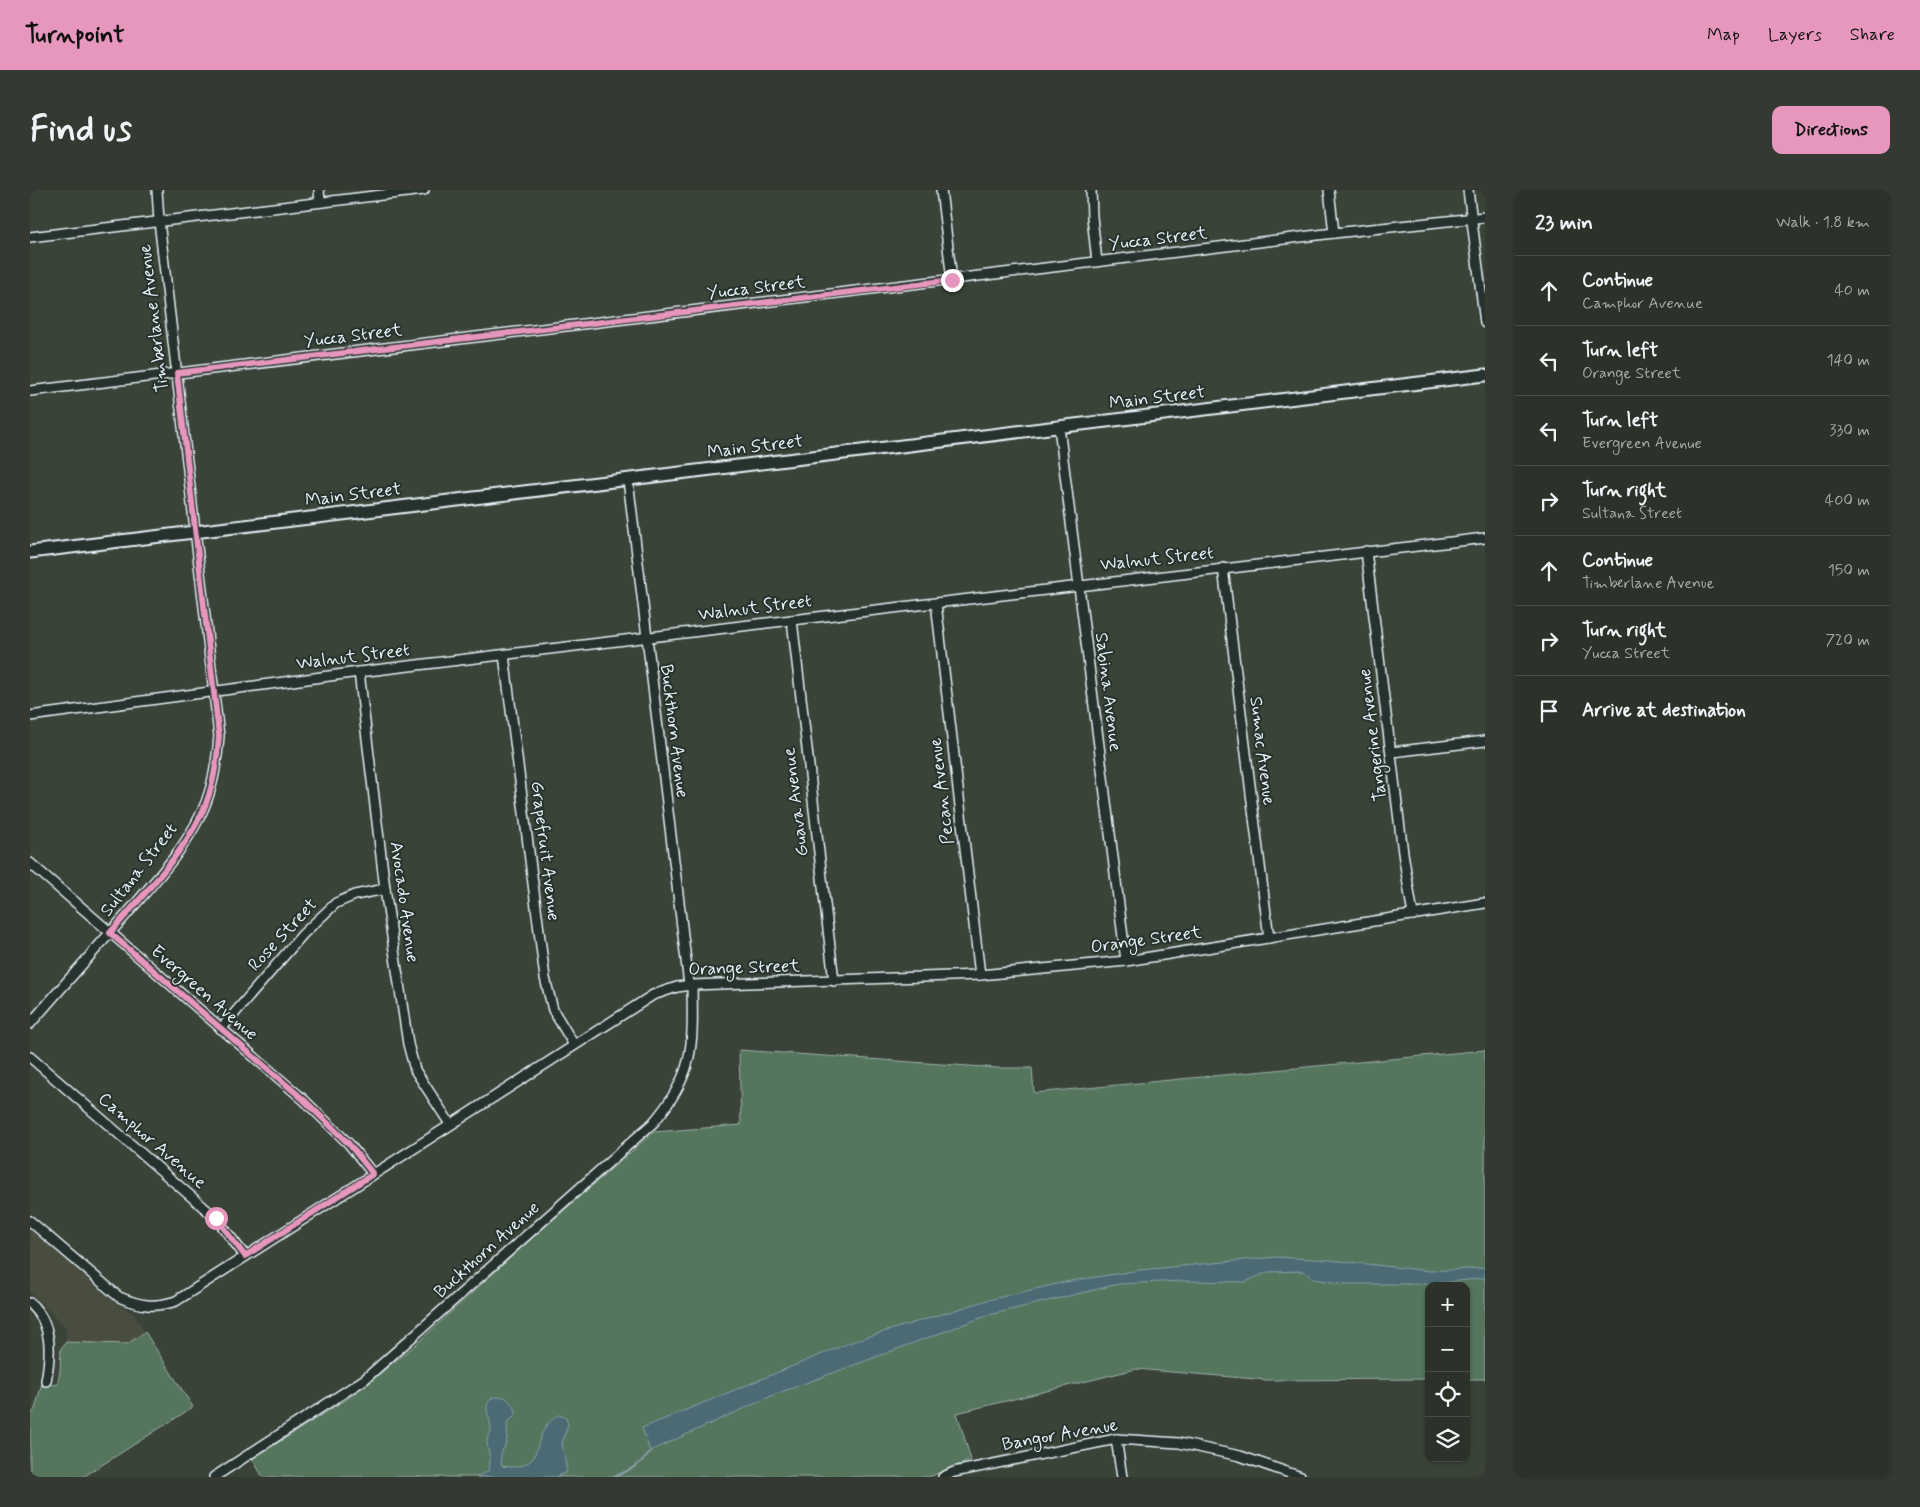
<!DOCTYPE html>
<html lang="en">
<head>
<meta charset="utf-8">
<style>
	:root { --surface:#2c322a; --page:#343a32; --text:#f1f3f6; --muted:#a6aaa8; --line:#484d47; --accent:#e797bd }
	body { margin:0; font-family:Mynerve,sans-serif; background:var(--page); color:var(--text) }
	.controls { position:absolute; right:15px; bottom:15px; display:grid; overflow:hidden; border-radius:10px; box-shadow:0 1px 4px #0004 }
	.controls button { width:45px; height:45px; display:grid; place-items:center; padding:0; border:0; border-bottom:1px solid var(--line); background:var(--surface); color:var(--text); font:25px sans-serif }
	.stop { position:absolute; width:15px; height:15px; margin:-11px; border:4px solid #e797bd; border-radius:50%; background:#fff }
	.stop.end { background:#e797bd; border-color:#fff; box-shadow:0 1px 5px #0008 }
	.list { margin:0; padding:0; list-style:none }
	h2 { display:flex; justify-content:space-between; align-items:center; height:65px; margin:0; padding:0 20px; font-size:21px }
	h2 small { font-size:16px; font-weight:400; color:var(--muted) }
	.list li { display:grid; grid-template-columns:32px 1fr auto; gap:15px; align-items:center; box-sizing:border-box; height:70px; padding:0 20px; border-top:1px solid var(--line) }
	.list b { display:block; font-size:19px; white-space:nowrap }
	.list p { margin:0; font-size:16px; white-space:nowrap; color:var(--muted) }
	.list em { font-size:16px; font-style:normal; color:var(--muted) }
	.icon { flex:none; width:28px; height:28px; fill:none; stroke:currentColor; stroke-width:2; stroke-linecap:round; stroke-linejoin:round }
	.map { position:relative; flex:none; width:1455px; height:1287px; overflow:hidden; border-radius:10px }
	header { display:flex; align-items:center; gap:30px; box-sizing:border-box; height:70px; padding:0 25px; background:var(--accent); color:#111 }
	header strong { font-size:24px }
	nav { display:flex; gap:28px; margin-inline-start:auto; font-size:18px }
	.intro { display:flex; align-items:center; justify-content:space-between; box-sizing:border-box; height:120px; padding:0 30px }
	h1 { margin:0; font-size:35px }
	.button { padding:12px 22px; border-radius:10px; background:var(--accent); color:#111; font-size:18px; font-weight:700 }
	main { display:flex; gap:30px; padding:0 30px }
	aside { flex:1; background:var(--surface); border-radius:10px; box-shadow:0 1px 4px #0004 }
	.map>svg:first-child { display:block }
	.built { fill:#484e40 }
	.green { fill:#54745d; stroke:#9eb2aa }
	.water { fill:#4c6a73; stroke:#8aa0a8 }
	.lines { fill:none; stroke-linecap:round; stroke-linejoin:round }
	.stream { stroke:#8aa0a8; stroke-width:2 }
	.minor-casing { stroke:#e8f1f8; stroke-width:12 }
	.major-casing { stroke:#e8f1f8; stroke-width:15 }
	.minor { stroke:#26332d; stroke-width:9 }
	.major { stroke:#26332d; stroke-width:11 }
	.route { stroke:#e797bd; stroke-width:6 }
	.labels { text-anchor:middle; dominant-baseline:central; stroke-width:4; stroke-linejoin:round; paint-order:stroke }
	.street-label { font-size:18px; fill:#e8f1f8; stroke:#26332d }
</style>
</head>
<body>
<header>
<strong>Turnpoint</strong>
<nav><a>Map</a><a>Layers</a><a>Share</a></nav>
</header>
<div class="intro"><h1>Find us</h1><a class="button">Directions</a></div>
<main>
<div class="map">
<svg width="1455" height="1287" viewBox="0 0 1455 1287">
	<rect width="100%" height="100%" fill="#3a4338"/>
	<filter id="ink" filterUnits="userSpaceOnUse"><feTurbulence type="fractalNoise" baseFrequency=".02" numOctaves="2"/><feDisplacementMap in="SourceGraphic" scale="10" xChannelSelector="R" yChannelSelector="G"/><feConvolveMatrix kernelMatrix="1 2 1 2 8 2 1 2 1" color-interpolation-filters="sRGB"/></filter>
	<g filter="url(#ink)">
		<!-- built -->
		<path class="built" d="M0,1038L71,1101L86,1113L103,1123L115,1142L97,1154L36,1152V1138L0,1102Z"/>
		<!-- green -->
		<g class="green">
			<path d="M709,860L968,878H1002L1004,903L1455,860V1189H1436V1096H1399V1189L1237,1190L1106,1179L927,1223L941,1270L899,1287H233L222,1269L320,1207L384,1156L503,1047L624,942L711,935Z"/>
			<path d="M115,1142L163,1217L53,1287H0V1226L5,1219L12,1193L27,1195L30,1181L31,1158L36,1152L97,1154Z"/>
		</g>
		<!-- water -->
		<g class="water">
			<path d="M1246,1067L1300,1070L1400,1081L1455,1078V1088L1400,1094H1316L1284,1089L1273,1081L1238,1082L1215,1092L1153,1091L1089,1094L959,1125L746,1204L620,1261L612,1238L824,1151L958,1110L1035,1092L1110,1080Z"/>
			<path d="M463,1207H475C481,1213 487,1217 486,1226L478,1231C476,1236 478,1242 477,1248C475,1261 468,1260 472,1276C484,1278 495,1278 504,1267C510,1251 512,1233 529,1225L536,1228L538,1234L532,1253L537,1282L526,1287H446L458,1281C463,1270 457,1262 457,1251C457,1246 461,1244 461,1240C461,1228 451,1216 463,1207Z"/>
		</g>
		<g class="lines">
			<!-- stream -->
			<path class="stream" d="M584,1287C600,1280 612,1274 622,1260"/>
			<defs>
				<g id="minor">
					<path d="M289,0L290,12"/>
					<path d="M911,0L922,90"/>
					<path d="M1061,0L1062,27L1067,72"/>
					<path d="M1299,0L1304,43"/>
					<path d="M1438,0L1455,133"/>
					<path d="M0,47L394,0"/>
					<path d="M0,201L1304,43L1455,27"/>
					<path d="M1029,237L1096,771"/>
					<path d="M598,290L659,795"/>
					<path d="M1336,361L1373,663L1383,725"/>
					<path d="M1193,378L1239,748"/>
					<path d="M906,413L950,785"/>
					<path d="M762,430L804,791"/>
					<path d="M474,465L515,788L523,820L544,855"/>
					<path d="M329,482L355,699L378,854L385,880L420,934"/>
					<path d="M0,526L329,482L762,430L1455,348"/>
					<path d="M1362,562L1455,551"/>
					<path d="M0,673L274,910L319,954L343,984"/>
					<path d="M0,834C32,797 64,761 96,725C123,693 153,662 171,624C183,600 187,573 189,546L129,31L127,0"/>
					<path d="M191,839L273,744L306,713L325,705L355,699"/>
					<path d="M0,867L186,1028L215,1066"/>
					<path d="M0,1031L89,1107C110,1116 124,1118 146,1111L623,805L647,797L662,795L950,785L1096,771L1455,713"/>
					<path d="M0,1113C23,1134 21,1163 16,1191"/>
					<path d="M1086,1249L1092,1287"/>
					<path d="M184,1287L335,1189L623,933C665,884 663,856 662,795"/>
					<path d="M913,1287L924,1282L1086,1249L1149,1253L1210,1266L1271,1287"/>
				</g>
				<path id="major" d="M0,362L1455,185"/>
			</defs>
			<!-- minor casing -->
			<use href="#minor" class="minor-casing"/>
			<!-- major casing -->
			<use href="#major" class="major-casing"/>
			<!-- minor -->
			<use href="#minor" class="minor"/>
			<!-- major -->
			<use href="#major" class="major"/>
		</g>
	</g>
	<g class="lines" filter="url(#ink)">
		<!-- route -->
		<path class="route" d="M186,1028L215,1066L343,984L319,954L274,910L80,743C112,706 149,669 171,625C183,601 187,573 189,546L147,183L922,90"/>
	</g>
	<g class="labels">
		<!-- street labels -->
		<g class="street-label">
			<text transform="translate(1128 49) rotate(-7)">Yucca Street</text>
			<text transform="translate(726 98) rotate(-7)">Yucca Street</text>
			<text transform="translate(124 128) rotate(-97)">Timberlane Avenue</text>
			<text transform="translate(323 146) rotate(-7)">Yucca Street</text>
			<text transform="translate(1127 208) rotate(-7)">Main Street</text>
			<text transform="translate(725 257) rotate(-7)">Main Street</text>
			<text transform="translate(323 305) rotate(-7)">Main Street</text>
			<text transform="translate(1127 369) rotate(-6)">Walnut Street</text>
			<text transform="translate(725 418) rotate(-7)">Walnut Street</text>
			<text transform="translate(323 467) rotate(-7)">Walnut Street</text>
			<text transform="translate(1078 502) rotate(83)">Sabina Avenue</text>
			<text transform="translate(644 541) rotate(83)">Buckthorn Avenue</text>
			<text transform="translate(1343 545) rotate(-97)">Tangerine Avenue</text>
			<text transform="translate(1232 561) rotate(83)">Sumac Avenue</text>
			<text transform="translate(912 601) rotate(-97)">Pecan Avenue</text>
			<text transform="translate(766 612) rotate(-97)">Guava Avenue</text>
			<text transform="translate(515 661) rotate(83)">Grapefruit Avenue</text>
			<text transform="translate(109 680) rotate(-52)">Sultana Street</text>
			<text transform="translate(374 712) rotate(82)">Avocado Avenue</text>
			<text transform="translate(253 745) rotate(-47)">Rose Street</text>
			<text transform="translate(1116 750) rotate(-8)">Orange Street</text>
			<text transform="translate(714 778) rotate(-2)">Orange Street</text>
			<text transform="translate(174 803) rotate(41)">Evergreen Avenue</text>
			<text transform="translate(122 951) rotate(41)">Camphor Avenue</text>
			<text transform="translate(457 1060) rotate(-42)">Buckthorn Avenue</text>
			<text transform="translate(1030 1245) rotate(-10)">Bangor Avenue</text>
		</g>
	</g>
</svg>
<div class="controls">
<button>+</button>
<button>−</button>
<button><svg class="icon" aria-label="locate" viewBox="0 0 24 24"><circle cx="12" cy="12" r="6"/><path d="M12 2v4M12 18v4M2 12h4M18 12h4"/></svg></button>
<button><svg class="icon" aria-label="layers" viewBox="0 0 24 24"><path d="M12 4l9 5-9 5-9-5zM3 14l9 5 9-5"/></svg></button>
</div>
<div class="stop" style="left:186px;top:1028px"></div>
<div class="stop end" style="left:922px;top:90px"></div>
</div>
<aside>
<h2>23 min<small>Walk · 1.8 km</small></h2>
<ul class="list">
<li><svg class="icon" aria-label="ahead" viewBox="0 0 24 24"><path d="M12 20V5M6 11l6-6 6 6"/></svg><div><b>Continue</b><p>Camphor Avenue</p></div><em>40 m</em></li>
<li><svg class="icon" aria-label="left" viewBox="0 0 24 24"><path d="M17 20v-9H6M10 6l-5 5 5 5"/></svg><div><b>Turn left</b><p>Orange Street</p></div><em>140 m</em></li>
<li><svg class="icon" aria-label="left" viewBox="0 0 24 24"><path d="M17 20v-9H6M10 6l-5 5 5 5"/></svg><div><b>Turn left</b><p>Evergreen Avenue</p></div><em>330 m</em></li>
<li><svg class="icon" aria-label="right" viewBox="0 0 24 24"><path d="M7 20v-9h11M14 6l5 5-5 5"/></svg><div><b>Turn right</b><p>Sultana Street</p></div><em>400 m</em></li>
<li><svg class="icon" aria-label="ahead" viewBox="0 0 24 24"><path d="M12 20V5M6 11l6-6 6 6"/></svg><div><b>Continue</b><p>Timberlane Avenue</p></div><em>150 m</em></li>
<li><svg class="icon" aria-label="right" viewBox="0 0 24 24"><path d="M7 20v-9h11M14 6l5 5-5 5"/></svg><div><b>Turn right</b><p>Yucca Street</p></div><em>720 m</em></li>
<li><svg class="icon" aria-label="arrive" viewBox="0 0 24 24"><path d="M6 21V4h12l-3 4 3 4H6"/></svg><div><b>Arrive at destination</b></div></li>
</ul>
</aside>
</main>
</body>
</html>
